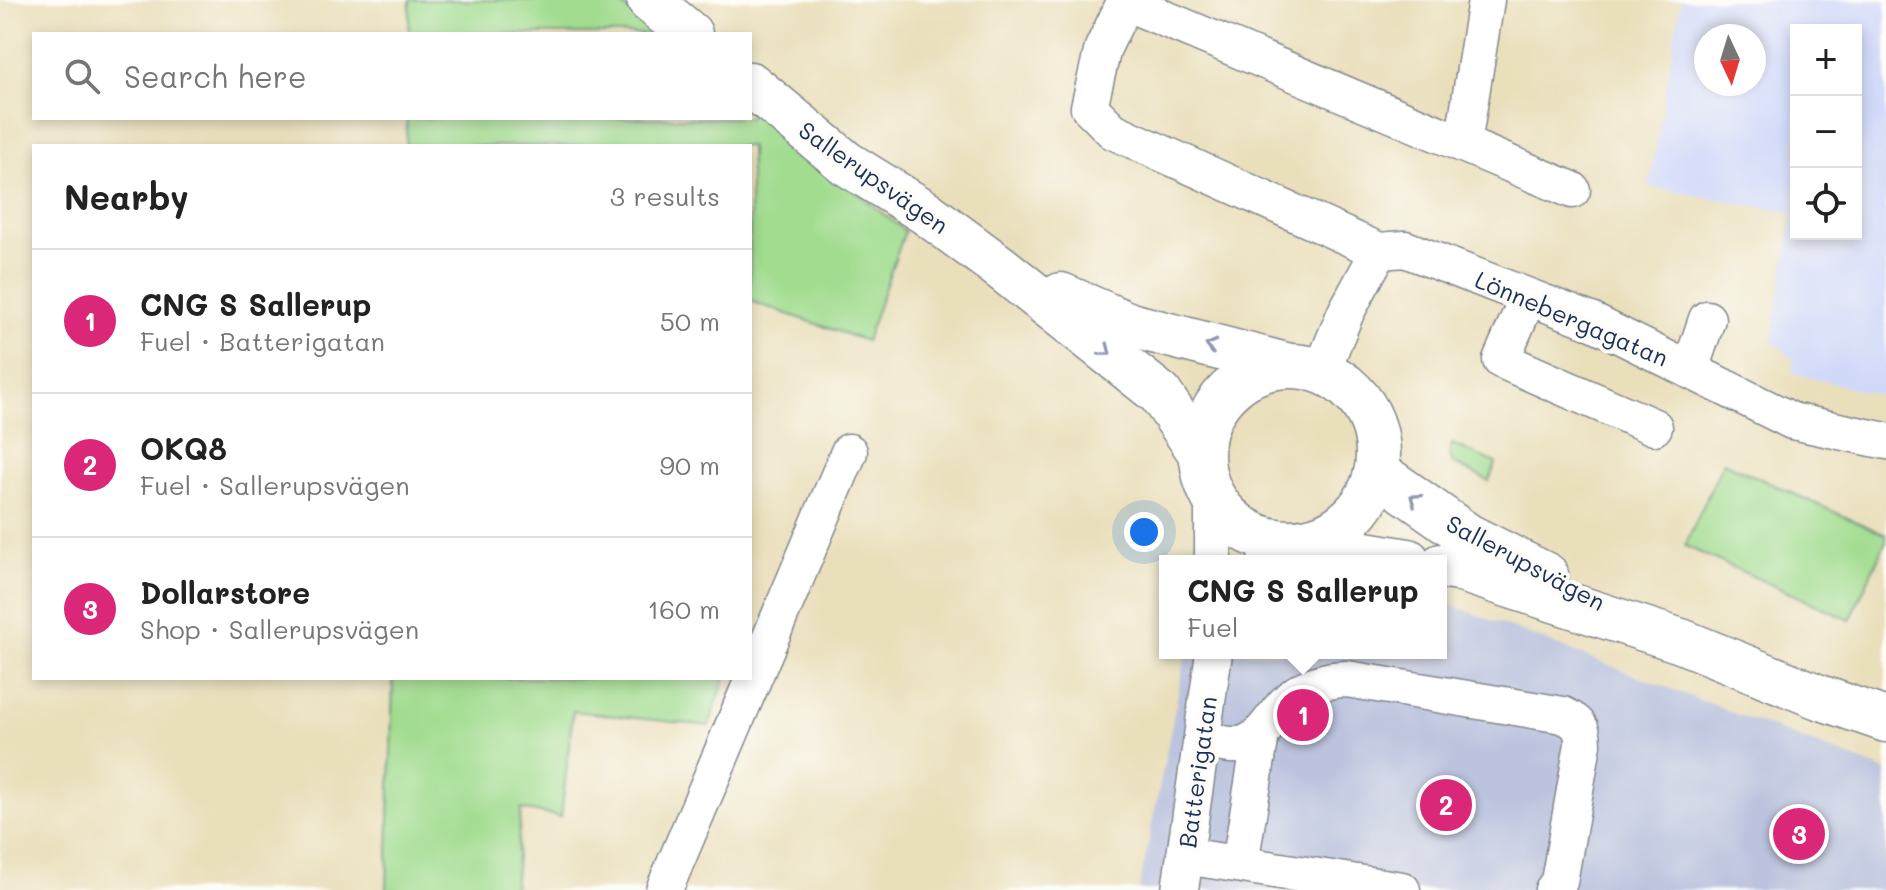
<!DOCTYPE html>
<html lang="en">
<head>
<meta charset="utf-8">
<style>
	:root { --surface:#fff; --page:#f2f2f2; --text:#222; --muted:#767676; --line:#e0e0e0; --accent:#db2777 }
	body { margin:0; font-family:Mali,sans-serif; background:var(--page); color:var(--text) }
	.controls { position:absolute; right:24px; top:24px; display:grid; overflow:hidden; border-radius:0px; box-shadow:0 4px 12px #0003 }
	.controls button { width:72px; height:72px; display:grid; place-items:center; padding:0; border:0; border-bottom:2px solid var(--line); background:var(--surface); color:var(--text); font:40px sans-serif }
	.compass { position:absolute; left:1694px; top:24px; width:72px; height:72px; border-radius:50%; background:var(--surface); box-shadow:0 4px 12px #0003; rotate:176deg }
	.you { position:absolute; left:1144px; top:532px; width:28px; height:28px; margin:-20px; border:6px solid #fff; border-radius:50%; background:#1a73e8; box-shadow:0 0 0 12px #1a73e833 }
	.badge { display:grid; place-items:center; width:52px; height:52px; border-radius:50%; background:var(--accent); color:#fff; font-size:26px; font-weight:700 }
	.pin { position:absolute; translate:-50% -50%; border:4px solid #fff; box-shadow:0 2px 8px #0006 }
	.popup { position:absolute; left:1159px; top:555px; width:288px; height:104px; box-sizing:border-box; display:grid; place-content:center; border-radius:0px; background:var(--surface); filter:drop-shadow(0 2px 6px #0005); font-size:26px; white-space:nowrap; color:var(--muted) }
	.popup b { font-size:30px; color:var(--text) }
	.popup::after { content:''; position:absolute; left:50%; top:100%; margin-left:-16px; border:16px solid transparent; border-top-color:var(--surface) }
	.list { margin:0; padding:0; list-style:none }
	h2 { display:flex; justify-content:space-between; align-items:center; height:104px; margin:0; padding:0 32px; font-size:34px }
	h2 small { font-size:26px; font-weight:400; color:var(--muted) }
	.list li { display:grid; grid-template-columns:52px 1fr auto; gap:24px; align-items:center; box-sizing:border-box; height:144px; padding:0 32px; border-top:2px solid var(--line) }
	.list b { display:block; font-size:30px; white-space:nowrap }
	.list p { margin:0; font-size:26px; white-space:nowrap; color:var(--muted) }
	.list em { font-size:26px; font-style:normal; color:var(--muted) }
	.icon { flex:none; width:44px; height:44px; fill:none; stroke:currentColor; stroke-width:2; stroke-linecap:round; stroke-linejoin:round }
	.map { position:relative; flex:none; width:1886px; height:890px; overflow:hidden }
	.search { position:absolute; background:var(--surface); box-shadow:0 4px 12px #0003; left:32px; top:32px; width:720px; height:88px; display:flex; align-items:center; gap:20px; box-sizing:border-box; padding:0 28px; border-radius:0px; color:var(--muted); font-size:30px }
	.panel { position:absolute; background:var(--surface); box-shadow:0 4px 12px #0003; left:32px; top:144px; width:720px; height:536px; border-radius:0px }
	.map>svg:first-child { display:block }
	.built { fill:#d1d9f9; fill-rule:evenodd }
	.industrial { fill:#bbc3de }
	.green { fill:#a1dc8f; stroke:#5e8676; stroke-width:2 }
	.lines { fill:none; stroke-linecap:round; stroke-linejoin:round }
	.minor-casing { stroke:#82878c; stroke-width:39 }
	.major-casing { stroke:#82878c; stroke-width:47 }
	.minor { stroke:#fff; stroke-width:36 }
	.major { stroke:#fff; stroke-width:44 }
	.oneway { stroke:#8d97ae }
	.labels { text-anchor:middle; dominant-baseline:central; stroke-width:8; stroke-linejoin:round; paint-order:stroke }
	.street-label { font-size:24px; fill:#1b2f5e; stroke:#fdfcf7 }
</style>
</head>
<body>
<div class="map">
<svg width="1886" height="890" viewBox="0 0 1886 890">
	<rect width="100%" height="100%" fill="#fdfcf7"/>
	<filter id="ink" filterUnits="userSpaceOnUse"><feTurbulence type="fractalNoise" baseFrequency=".0125" numOctaves="2"/><feDisplacementMap in="SourceGraphic" scale="16" xChannelSelector="R" yChannelSelector="G"/><feConvolveMatrix kernelMatrix="1 2 1 2 8 2 1 2 1" color-interpolation-filters="sRGB"/></filter>
	<filter id="wash" filterUnits="userSpaceOnUse"><feTurbulence type="fractalNoise" baseFrequency=".006" numOctaves="4" result="noise"/><feDisplacementMap in="SourceGraphic" scale="32" xChannelSelector="R" yChannelSelector="G"/><feGaussianBlur stdDeviation="1.8" result="paint"/><feColorMatrix in="noise" values="0 0 0 0 0 0 0 0 0 0 0 0 0 0 0 0 0 1.4 0 .05"/><feComposite in="paint" operator="in"/></filter>
	<g filter="url(#wash)">
		<rect width="100%" height="100%" fill="#eadfbb"/>
		<!-- built -->
		<path class="built" d="M1681,0H1886V397L1793,373V359L1772,341L1793,213L1649,187ZM1796,30H1856V234H1796ZM1706,36H1754V84H1706Z"/>
		<!-- industrial -->
		<path class="industrial" d="M1441,601L1886,771V890H1139L1186,653H1441Z"/>
		<!-- green -->
		<g class="green">
			<path d="M410,0H615L658,34H409Z"/>
			<path d="M750,107L905,231L866,341L750,301V146H406L407,118H750Z"/>
			<path d="M1452,444L1496,463L1489,481L1453,463L1449,452Z"/>
			<path d="M1723,462L1886,535V541L1850,620L1685,546Z"/>
			<path d="M393,678H725L709,726L573,711L561,817L521,809L514,890H387Z"/>
		</g>
	</g>
	<g filter="url(#ink)">
		<g class="lines">
			<defs>
				<g id="minor">
					<path d="M1126,0L1103,48L1089,107L1113,131L1379,251"/>
					<path d="M1125,2L1572,190"/>
					<path d="M1463,144L1486,0"/>
					<path d="M1528,297L1501,360L1654,427"/>
					<path d="M1322,370L1346,312L1379,251L1405,249L1591,321L1792,421L1886,441"/>
					<path d="M1690,370L1707,319"/>
					<path d="M1213,499V561"/>
					<path d="M1266,561L1277,541"/>
					<path d="M1202,740C1213,742 1228,746 1239,745C1261,742 1271,718 1285,704C1300,687 1325,679 1347,679L1563,715C1578,722 1583,727 1583,744L1559,882L1553,890"/>
					<path d="M1185,856L1402,890"/>
					<path d="M1240,864L1261,734"/>
					<path d="M664,890L849,452"/>
					<path d="M1180,890L1214,653"/>
				</g>
				<g id="major">
					<path d="M649,0L690,34"/>
					<path d="M750,84L846,163L925,212L1001,268L1160,394L1201,454"/>
					<path d="M1061,295L1130,325L1286,365"/>
					<circle cx="1290" cy="454" r="88"/>
					<path d="M1377,472L1468,536L1546,575"/>
					<path d="M1298,543L1408,561"/>
					<path d="M1441,566L1458,569L1681,641L1819,697L1886,720"/>
				</g>
			</defs>
			<!-- minor casing -->
			<use href="#minor" class="minor-casing"/>
			<!-- major casing -->
			<use href="#major" class="major-casing"/>
			<!-- minor -->
			<use href="#minor" class="minor"/>
			<!-- major -->
			<use href="#major" class="major"/>
		</g>
		<!-- one-way arrows -->
		<defs><path id="oneway-chevron" d="M-2-3.5L2.5 0L-2 3.5" fill="none" stroke-width="1.6" stroke-linecap="round" stroke-linejoin="round" transform="scale(2)"/></defs>
		<g class="oneway">
			<use href="#oneway-chevron" transform="translate(1211 346) rotate(-166)"/>
			<use href="#oneway-chevron" transform="translate(1106 351) rotate(38)"/>
			<use href="#oneway-chevron" transform="translate(1415 499) rotate(-145)"/>
		</g>
	</g>
	<g class="labels">
		<!-- street labels -->
		<g class="street-label">
			<text transform="translate(874 177) rotate(35)">Sallerupsvägen</text>
			<text transform="translate(1572 318) rotate(23)">Lönnebergagatan</text>
			<text transform="translate(1526 562) rotate(28)">Sallerupsvägen</text>
			<text transform="translate(1197 772) rotate(-82)">Batterigatan</text>
		</g>
	</g>
</svg>
<div class="controls">
<button>+</button>
<button>−</button>
<button><svg class="icon" aria-label="locate" viewBox="0 0 24 24"><circle cx="12" cy="12" r="6"/><path d="M12 2v4M12 18v4M2 12h4M18 12h4"/></svg></button>
</div>
<svg class="compass" viewBox="-18 -18 36 36"><path d="M0-13l5 13h-10z" fill="#e53935"/><path d="M0 13l5-13h-10z" fill="#767676"/></svg>
<div class="you"></div>
<div class="pin badge" style="left:1303px;top:715px">1</div>
<div class="popup"><b>CNG S Sallerup</b>Fuel</div>
<div class="pin badge" style="left:1446px;top:805px">2</div>
<div class="pin badge" style="left:1799px;top:834px">3</div>
<div class="search"><svg class="icon" aria-label="search" viewBox="0 0 24 24"><circle cx="10" cy="10" r="6"/><path d="M15 15l6 6"/></svg>Search here</div>
<section class="panel">
<h2>Nearby<small>3 results</small></h2>
<ul class="list">
<li><span class="badge">1</span><div><b>CNG S Sallerup</b><p>Fuel · Batterigatan</p></div><em>50 m</em></li>
<li><span class="badge">2</span><div><b>OKQ8</b><p>Fuel · Sallerupsvägen</p></div><em>90 m</em></li>
<li><span class="badge">3</span><div><b>Dollarstore</b><p>Shop · Sallerupsvägen</p></div><em>160 m</em></li>
</ul>
</section>
</div>
</body>
</html>
